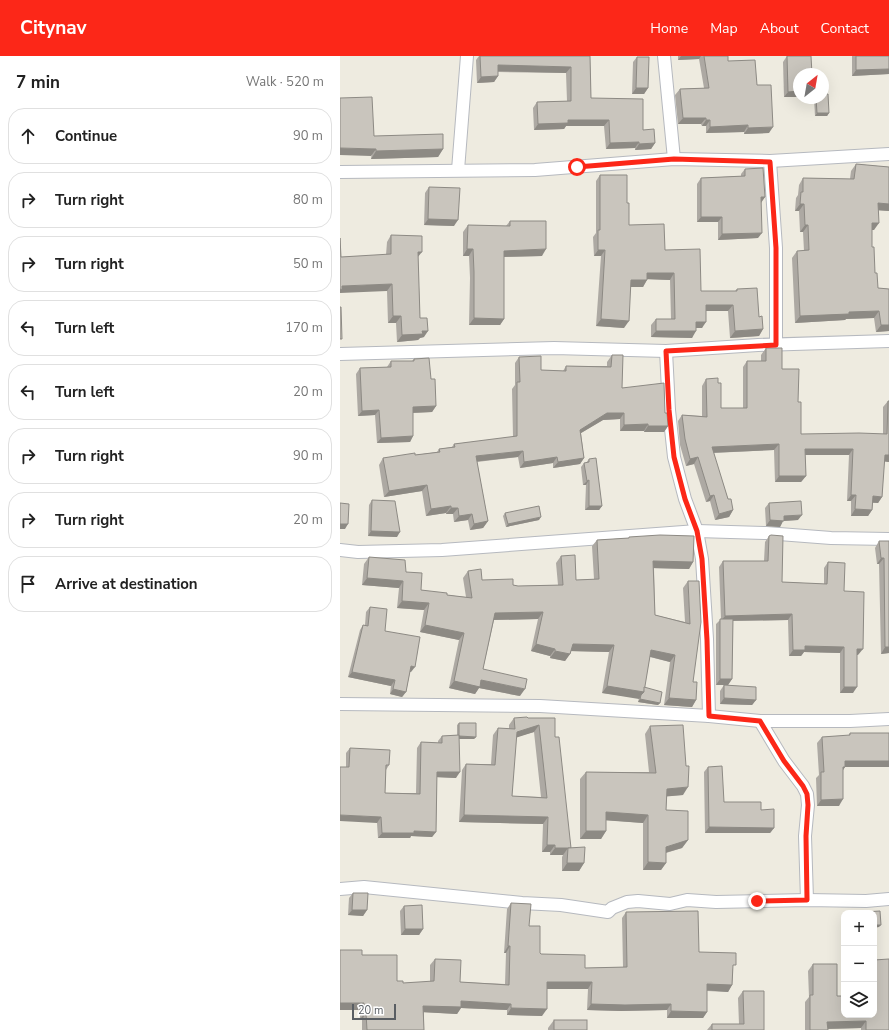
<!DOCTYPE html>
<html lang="en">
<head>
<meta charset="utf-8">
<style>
	:root { --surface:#fff; --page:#f6f6f6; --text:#222; --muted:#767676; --line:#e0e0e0; --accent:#fc2718 }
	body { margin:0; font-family:"Nunito Sans",sans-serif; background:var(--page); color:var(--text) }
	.controls { position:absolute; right:12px; bottom:12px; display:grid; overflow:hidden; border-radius:8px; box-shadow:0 4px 16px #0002 }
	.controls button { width:36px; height:36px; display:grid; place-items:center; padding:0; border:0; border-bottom:1px solid var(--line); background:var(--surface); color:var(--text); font:20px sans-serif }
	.compass { position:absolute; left:453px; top:12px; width:36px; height:36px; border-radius:50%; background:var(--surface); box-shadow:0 4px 16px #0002; rotate:31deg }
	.scale { position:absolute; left:12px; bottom:10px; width:44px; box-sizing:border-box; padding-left:4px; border:2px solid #595e63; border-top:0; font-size:11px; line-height:14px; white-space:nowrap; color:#595e63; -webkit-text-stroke:3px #fff; paint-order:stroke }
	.stop { position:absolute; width:12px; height:12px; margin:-9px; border:3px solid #fc2718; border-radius:50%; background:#fff }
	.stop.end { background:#fc2718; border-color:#fff; box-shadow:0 1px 4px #0008 }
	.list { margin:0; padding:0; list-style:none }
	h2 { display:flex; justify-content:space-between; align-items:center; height:52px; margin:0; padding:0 16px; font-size:17px }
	h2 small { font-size:13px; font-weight:400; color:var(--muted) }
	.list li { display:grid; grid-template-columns:26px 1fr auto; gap:12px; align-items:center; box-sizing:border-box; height:56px; margin:0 8px 8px; padding:0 8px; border:1px solid var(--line); border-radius:16px }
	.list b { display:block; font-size:15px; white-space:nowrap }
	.list em { font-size:13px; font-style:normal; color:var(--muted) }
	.icon { flex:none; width:22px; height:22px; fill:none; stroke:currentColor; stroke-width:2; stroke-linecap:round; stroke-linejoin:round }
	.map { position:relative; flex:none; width:549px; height:974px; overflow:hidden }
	header { display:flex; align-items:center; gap:24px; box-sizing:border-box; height:56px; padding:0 20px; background:var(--accent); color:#fff }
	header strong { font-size:19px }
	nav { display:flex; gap:22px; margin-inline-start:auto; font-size:14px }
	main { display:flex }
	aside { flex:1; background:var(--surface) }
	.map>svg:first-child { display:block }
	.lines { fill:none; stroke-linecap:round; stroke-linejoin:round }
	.street-casing { stroke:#b6b9bf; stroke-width:14 }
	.street { stroke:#fff; stroke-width:12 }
	.wall { fill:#ada9a3; fill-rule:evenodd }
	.shaded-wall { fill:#8d8a84 }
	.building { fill:#c9c5bd; stroke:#8d8a84; fill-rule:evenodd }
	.route { stroke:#fc2718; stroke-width:5 }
</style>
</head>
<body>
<header>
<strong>Citynav</strong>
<nav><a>Home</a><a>Map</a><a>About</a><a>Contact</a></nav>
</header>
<main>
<aside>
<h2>7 min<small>Walk · 520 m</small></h2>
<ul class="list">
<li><svg class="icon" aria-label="ahead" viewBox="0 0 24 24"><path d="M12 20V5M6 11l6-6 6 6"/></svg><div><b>Continue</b></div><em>90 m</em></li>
<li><svg class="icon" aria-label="right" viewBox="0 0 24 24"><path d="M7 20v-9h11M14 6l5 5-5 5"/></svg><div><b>Turn right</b></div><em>80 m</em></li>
<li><svg class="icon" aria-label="right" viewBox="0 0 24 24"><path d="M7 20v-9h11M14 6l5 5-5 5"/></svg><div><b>Turn right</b></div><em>50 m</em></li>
<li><svg class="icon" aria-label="left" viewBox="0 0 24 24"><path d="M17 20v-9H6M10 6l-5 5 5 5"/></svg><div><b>Turn left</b></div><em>170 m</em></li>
<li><svg class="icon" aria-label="left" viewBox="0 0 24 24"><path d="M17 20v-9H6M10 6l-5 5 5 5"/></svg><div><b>Turn left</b></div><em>20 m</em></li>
<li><svg class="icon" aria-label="right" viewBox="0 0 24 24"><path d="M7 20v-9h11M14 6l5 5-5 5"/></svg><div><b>Turn right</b></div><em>90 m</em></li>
<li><svg class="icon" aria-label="right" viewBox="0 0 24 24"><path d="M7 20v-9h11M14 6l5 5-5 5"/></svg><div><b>Turn right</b></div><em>20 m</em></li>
<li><svg class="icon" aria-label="arrive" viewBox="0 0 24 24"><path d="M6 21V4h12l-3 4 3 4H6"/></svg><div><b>Arrive at destination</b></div></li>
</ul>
</aside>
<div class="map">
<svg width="549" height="974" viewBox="0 0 549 974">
	<rect width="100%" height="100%" fill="#eeebe0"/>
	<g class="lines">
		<defs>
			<g id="street">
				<path d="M324,0L334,103"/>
				<path d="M430,105L436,192V289"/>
				<path d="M118,114L127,0"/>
				<path d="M0,116L195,114L334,103L430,105L549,98"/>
				<path d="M326,295L329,354L334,401L345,443L357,475L362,503L367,583L369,660"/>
				<path d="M0,298L214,292L326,295L418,289L549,285"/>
				<path d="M0,494L18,496L102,494L357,475L426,477L491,482L549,483"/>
				<path d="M0,648L200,650L369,660L420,665H510L549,663"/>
				<path d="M420,665L444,705L463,730L467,738L468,749L465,780L467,844"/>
				<path d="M0,833L24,831L182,847L221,849L268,856L272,852L287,846L298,845L330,848L347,844L376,846L467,844L526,845L549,843"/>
			</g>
		</defs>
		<!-- street casing -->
		<use href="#street" class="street-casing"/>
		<!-- street -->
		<use href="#street" class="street"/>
	</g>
	<!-- wall -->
	<g class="wall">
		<path d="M139,0H250L251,42L303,74L315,87L311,93L295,94V92L266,93L264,70H226L224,73L194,74L193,52L197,46L227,45L226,17L158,16V20L154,26L137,27L136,4Z"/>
		<path d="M338,0H388V5L417,29L429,77L404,78V76L366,77V70H362L361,68H338L335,39L340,33L364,32L359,3L338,4Z"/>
		<path d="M447,0L459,41H444L443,6Z"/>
		<path d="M512,0H549V18L512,20Z"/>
		<path d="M297,1L308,32L304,38H292L293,6Z"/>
		<path d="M474,42H483L489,57L487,60H475Z"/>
		<path d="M34,80L103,93L98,101L31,103Z"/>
		<path d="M516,108L549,111V155L538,154L534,174H532V191L535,217L538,232L549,233V275L536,276L534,262L506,263L505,264L455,267L452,202L457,195H464L463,176H460L459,155H455L456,142L458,139L459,129L463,122L510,123L511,115Z"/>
		<path d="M405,113L425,141L421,146L418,182L378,184V166H357V128L361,122L401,120V118Z"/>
		<path d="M260,119L287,147L289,169L325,194L361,235H395L397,233L419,261L423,273L419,280L390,282L388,255H366L362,272H356L352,282L311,281V269L316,263H331L330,224L307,223L303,231H291L284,272L256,270L261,200H254L253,181L256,177V125Z"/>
		<path d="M89,131L114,170L84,169L85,137Z"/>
		<path d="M170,165L202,200L164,201V263L160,269H129L130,222L129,200H123V176L128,169L166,170Z"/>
		<path d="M51,179L78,201L80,262L84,281L80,282L78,284L57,286L56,267H48L47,235L1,201L46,199L47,186Z"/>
		<path d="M426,292L442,313L458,346L461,378H543V351L548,345H549V406L544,405L542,441L538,447H533L532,454L528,460H511V445H507L509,399H465L466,420L461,426H435L434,394L373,397L388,443L393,454L389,461L375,464L370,445L366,446L354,408L346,410L340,389L338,365L342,359L362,360V330L366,323L381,352H403V311L407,305H421V299Z"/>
		<path d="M272,299L282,332L325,357L328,370L324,376H304V375H280V363L263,364L241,377L244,402L240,408L213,412V407L180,412L178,401L137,406L148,465L143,472L130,474L128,464L114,466L113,458H106V457L86,460L82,435L44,441L39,409L43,402L75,399L97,396L99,393L112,391L114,388L173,381L172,333L175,329V307L179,301L201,314L223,315L226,310H267V306Z"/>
		<path d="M74,303L91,323L96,350L92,356L73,357V380L70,386L37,387L35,359L18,360L16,318L20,312L47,311L51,305H72Z"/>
		<path d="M249,403L262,450L259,454H245L246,429H243L241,411L244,407H246Z"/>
		<path d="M32,444L57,481L28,480L29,449Z"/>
		<path d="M429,447L458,464L443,465L440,471L426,470L425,452Z"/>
		<path d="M165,457L199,464L166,471L163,460Z"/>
		<path d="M429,480L442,526L484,528V512L488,506L504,535L518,599H517L513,637H500V597L464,596L461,600H449L448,564L393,565L392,623L388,629H376V568L381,563L379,511L383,505H424L425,486Z"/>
		<path d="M289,481L353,506L349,513L314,512L315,559L345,566L343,532L348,525L353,626L356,644L352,651L324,649L330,606L310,601L304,631L320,647L318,649L298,646L299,642L262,637L269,596L231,595L230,598L225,605L210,602V600L191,595L198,563L154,564L143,613L180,640L139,632L135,638L109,632L119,584L80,576L84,554L57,552L59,532L22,529L24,508L29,501L66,516L81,534L107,539L126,541L123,522L128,515L142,524L178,530L218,529L216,507L221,500L236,524L254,523L252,490L257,484L289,482Z"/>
		<path d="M539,485H549V597L541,598L539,508H537L535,492Z"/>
		<path d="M30,551L71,616H70L66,636L62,641L50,638L51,630L8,621L20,574L23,569H25L26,556Z"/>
		<path d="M384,629L416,644L412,649L380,648V635Z"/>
		<path d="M174,662H215V681L231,792L244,807L239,815H222V801L223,799H210V796H202L203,768L119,766L122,714L126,708H151L153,679L158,672L169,673V669ZM194,676L201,741L172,740L176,681Z"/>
		<path d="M119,667L136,681L134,683H119L116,722L97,721L96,776L92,781L71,780L70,782H38L37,767L6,711V697L10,692L49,709L46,714L45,737H76L77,692L81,686L98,687V685L102,680L117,679V669Z"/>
		<path d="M310,670L343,739L327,740L326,754L348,784L342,792L326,797V807L321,814H303V767L266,764V775L261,783H240V723L246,716H309L305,678Z"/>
		<path d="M510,677H549V711H505L503,714L499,750H477L476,722L479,719L477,687L482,681L508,680Z"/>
		<path d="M368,711L384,746L421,754L434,772L430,777H365L364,716Z"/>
		<path d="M13,837L27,854L23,860L8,859L9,842Z"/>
		<path d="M171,847L189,870L200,897L201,898L245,912L283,911L282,862L286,856L359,896L393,913L392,929L388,936L367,935V956L363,962H327V954L281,955L247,954L248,933H207L202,960L167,959V954L121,952L117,958L84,956V974H22V964H20V954L22,899L57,925L63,927L90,926V909L95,903L120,926L165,928L166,897H164L167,853Z"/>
		<path d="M64,850L83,873L79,879H61L60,855Z"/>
		<path d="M473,908L497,940L534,959L549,974H521V972L488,973V974H465V946L469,941L468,915Z"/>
		<path d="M403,935L424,974H367L372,968H399L398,942Z"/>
		<path d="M214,964L247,974H208V972Z"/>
	</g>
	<!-- shaded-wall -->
	<g class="shaded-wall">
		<path d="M341,0H361L359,3L338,4Z"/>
		<path d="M158,9L231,11L226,17L154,15Z"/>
		<path d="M549,13V18L512,20L516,14Z"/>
		<path d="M158,20L154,26L137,27L141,21Z"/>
		<path d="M296,32H308L304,38H292Z"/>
		<path d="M459,35V41H444L448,36Z"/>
		<path d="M477,57H489L487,60H475Z"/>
		<path d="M343,62H366L361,68H338Z"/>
		<path d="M228,64H269L264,70H226L224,73L194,74L198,68Z"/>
		<path d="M366,64H370L366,70H362Z"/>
		<path d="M408,69L404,76L366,77L370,71Z"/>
		<path d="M433,71L429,77L404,78L408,72Z"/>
		<path d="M299,86L295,92L266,93L270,87Z"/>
		<path d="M315,87L311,93L295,94L299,88Z"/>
		<path d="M0,92L36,93L31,100L0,99Z"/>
		<path d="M103,93L98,101L31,103L36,95Z"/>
		<path d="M421,141H425L421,147Z"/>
		<path d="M538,147L549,148V155L533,154Z"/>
		<path d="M460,148H464L459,155H455Z"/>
		<path d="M361,161H382L378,166H357Z"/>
		<path d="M88,163L118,164L114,170L84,169Z"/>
		<path d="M532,167H539L534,174H527Z"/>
		<path d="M465,169H468L463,176H460Z"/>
		<path d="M422,177L418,182L378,184L382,178Z"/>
		<path d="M127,193H133L129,200H123Z"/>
		<path d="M206,193L202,200L159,201L164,195Z"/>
		<path d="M258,194H265L261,200H254Z"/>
		<path d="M78,196H82L77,202Z"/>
		<path d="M307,217H334L330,224L303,223Z"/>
		<path d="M291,224H307L303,231H287Z"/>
		<path d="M52,228L47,235L0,237V233L2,230Z"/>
		<path d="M366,249H393L388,255H361Z"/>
		<path d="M539,255L534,262L506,263L505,264L455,267L460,260L509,256Z"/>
		<path d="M53,260H61L56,267H48Z"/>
		<path d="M134,262L164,263L160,269H129Z"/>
		<path d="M261,263L289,265L284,272L256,270Z"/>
		<path d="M356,266H366L362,272H351Z"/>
		<path d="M541,269H549V275L536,276Z"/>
		<path d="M423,273L419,280L390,282L395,275Z"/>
		<path d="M82,275H88L84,281L80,282L78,284L57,286L62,279Z"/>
		<path d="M316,275H356L352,282L311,281Z"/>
		<path d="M96,350L92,356L69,357L73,351Z"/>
		<path d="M39,354L35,359L18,360L22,355Z"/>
		<path d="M267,357H284L280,363L263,364L236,380L240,374Z"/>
		<path d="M308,368L304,375H280L284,369Z"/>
		<path d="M308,370H328L324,376H304Z"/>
		<path d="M73,380L70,386L37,387L41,382Z"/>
		<path d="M439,388L434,394L367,397L372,391Z"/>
		<path d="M465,393H513L509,399H461Z"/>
		<path d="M183,395L178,401L132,406L136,400Z"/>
		<path d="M545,399H549V406L540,405Z"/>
		<path d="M217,401L213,407L180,412L184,406Z"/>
		<path d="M358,401L354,408L346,410L350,403Z"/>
		<path d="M244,402L240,408L213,412L218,406Z"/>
		<path d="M439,420H466L461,426H435Z"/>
		<path d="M249,424L246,429H243L247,425Z"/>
		<path d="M87,429L82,435L44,441L49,435Z"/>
		<path d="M374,439L370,445L366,446L370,440Z"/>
		<path d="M511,439H516L511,445H507Z"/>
		<path d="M533,440L542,441L538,447L528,446Z"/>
		<path d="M111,450L106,457L86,460L91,453Z"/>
		<path d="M249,450H262L259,454H245Z"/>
		<path d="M111,452H118L113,458H106Z"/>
		<path d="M515,453L532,454L528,460H511Z"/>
		<path d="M393,454L389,461L375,464L379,458Z"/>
		<path d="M132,458L128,464L114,466L119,460Z"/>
		<path d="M462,459L458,464L443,465L440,471L426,470L430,464L444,460Z"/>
		<path d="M201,461L199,464L166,471L168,468Z"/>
		<path d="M148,465L143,472L130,474L134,468Z"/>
		<path d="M0,468H8L5,473H0Z"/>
		<path d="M31,475L60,476L57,481L28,480Z"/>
		<path d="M541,502H544L539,508H537Z"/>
		<path d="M313,505L353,506L349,513L309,512Z"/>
		<path d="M27,522L63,525L59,532L22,529Z"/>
		<path d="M62,545L89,547L84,554L57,552Z"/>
		<path d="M203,556L198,563L150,564L155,557Z"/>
		<path d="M452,558L448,564L381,565L385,560Z"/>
		<path d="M85,569L124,577L119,584L80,576Z"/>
		<path d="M196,588L215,593L210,600L191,595Z"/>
		<path d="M233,588L274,589L269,596L228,595Z"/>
		<path d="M465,590L504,591L500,597L464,596L461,600H449L453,594Z"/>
		<path d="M545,591H549V597L541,598Z"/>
		<path d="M517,593H523L518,599H513Z"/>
		<path d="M311,594L335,599L330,606L307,600Z"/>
		<path d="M215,595L230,598L225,605L210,602Z"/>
		<path d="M71,610L75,611L71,616L67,615Z"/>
		<path d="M12,616L55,624L51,630L8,621Z"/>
		<path d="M380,623H392L388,629H376Z"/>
		<path d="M141,624L185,633L180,640L139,632L135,638L109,632L114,625Z"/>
		<path d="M267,630L304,636L299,643L262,637Z"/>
		<path d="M504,631H517L513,637H500Z"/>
		<path d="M53,633L66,636L62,641L50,638Z"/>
		<path d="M329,642L356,644L352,651L324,649Z"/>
		<path d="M384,642L416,644L412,649L380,648Z"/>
		<path d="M300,643L320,647L318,649L298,646Z"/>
		<path d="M199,669L194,676L172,683L177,676Z"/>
		<path d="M119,680L136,681L134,683H117Z"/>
		<path d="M505,705H549V711H505L501,717H498Z"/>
		<path d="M97,716H120L116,722L93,721Z"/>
		<path d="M348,731L343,739L321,741L327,733Z"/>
		<path d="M503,743L499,750H477L481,744Z"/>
		<path d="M266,756L308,759L303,767L261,764Z"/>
		<path d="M0,759L41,761L37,767L0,765Z"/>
		<path d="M124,759L208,761L203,768L119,766Z"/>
		<path d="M369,771L434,772L430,777H365Z"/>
		<path d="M74,775L96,776L92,781L71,780L70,782H38L42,777Z"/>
		<path d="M246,775H266L261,783H240Z"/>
		<path d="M348,784L342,792L321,798L326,791Z"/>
		<path d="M207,789H215L210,796H202Z"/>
		<path d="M215,792H228L223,799H210Z"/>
		<path d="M308,806L326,807L321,814H303Z"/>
		<path d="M227,807H244L239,815H222Z"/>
		<path d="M12,854H27L23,860L8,859Z"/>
		<path d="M534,869H541L539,871L534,872Z"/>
		<path d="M65,873H83L79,879H61Z"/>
		<path d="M168,890H170L166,897H164Z"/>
		<path d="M207,926H252L248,933H203Z"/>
		<path d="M367,928L392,929L388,936L363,934Z"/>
		<path d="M121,945L171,948L167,954L121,952L117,958L79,956L83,950Z"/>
		<path d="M0,947H24L20,954H0Z"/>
		<path d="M251,948H331L327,954L281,955L247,954Z"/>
		<path d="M171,952L207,953L202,960L167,959Z"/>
		<path d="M331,955L367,956L363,962H327Z"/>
		<path d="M24,957H26L22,964H20Z"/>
		<path d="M526,965L521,972L483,973L487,966Z"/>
	</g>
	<!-- building -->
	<g class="building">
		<path d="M140,0H250L251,42L303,43V74L314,73L315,87L299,88V86L270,87L269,64H228V67L198,68L197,46L231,45V11L158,9V20L141,21Z"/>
		<path d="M364,0H388V5L415,4L417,29H431L433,71L408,72V69L370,71V64H366V62H343L340,33L369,32Z"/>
		<path d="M447,0H471L472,18H459V35L448,36Z"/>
		<path d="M516,0H549V13L516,14Z"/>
		<path d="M297,1H309L308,32H296Z"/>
		<path d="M483,38H488L489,57H477L476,42H483Z"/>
		<path d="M32,41L34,80L103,78V93L36,95V93L0,92V42Z"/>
		<path d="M516,108L549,111V148L538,147L539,167H532V191H534L535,217H537L538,232L549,233V269H541L539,255L509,256V258L460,260L457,195L469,194L468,169H465L464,148H460L461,136H463V122L514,123Z"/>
		<path d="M423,112L425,141H421L422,177L382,178V161H361V122L405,120V113Z"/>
		<path d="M260,119H287V147H289V169L324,168L325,194L360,193L361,235H397V233L417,232L419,261L422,260L423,273L395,275L393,249H366V266H356V275H316V263H335L334,217H307V224H291L289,265L261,263L265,194H258V174H260Z"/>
		<path d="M89,131L120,132L118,164L88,163Z"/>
		<path d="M170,165H206V193L164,195V263L134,262V216L133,193H127L128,169L170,170Z"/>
		<path d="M51,179L82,180V196H78L80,262H87L88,275H82L83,278L62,279L61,260H53L52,228L2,230V234L0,233V182L1,201L51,198Z"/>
		<path d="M0,251H1L2,283H0Z"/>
		<path d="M426,292H442V313H459L458,346H461V378L519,377L547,378L548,345H549V399H545L542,441L533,440L532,454L515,453L516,439H511L513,393H465L466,420H439V388L372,391L388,443H391L393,454L379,458L374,439L370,440L358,401L350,403L345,383L342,359L367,361L366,323L378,322V327H381V352H407V305H426Z"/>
		<path d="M272,299H283L282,332L324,327L325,357H327L328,370H308V368L284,369V357H267L240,374L244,402L218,406L217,401L184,406L183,395L136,400L148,465L134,468L132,458L119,460L118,452H111V450L91,453L87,429L49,435L43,402L75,397V399L100,396L99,393L115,391L114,388L177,380V326H180L179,301L201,300V314L226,315V310L271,311Z"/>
		<path d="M89,302L91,323H95L96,350L73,351V380L41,382L39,354L22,355L20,312L51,311V305H74V303Z"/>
		<path d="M256,402L262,450H249V424L247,425L244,407L249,406V403Z"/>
		<path d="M32,444L55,445L60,476L31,475Z"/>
		<path d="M461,445L462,459L444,460V465L430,464L429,447Z"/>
		<path d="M0,447L9,448L8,468H0Z"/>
		<path d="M199,450L201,461L168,468L165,457Z"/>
		<path d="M320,479L354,480L353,506L313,505L315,559L350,568L348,525H359L361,566L353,626H357L356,644L329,642L335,599L311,594L304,636L267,630L274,589L233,588L230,598L215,595V593L196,588L203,556L155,557L143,613L187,623L185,633L141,624L140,631L114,625L124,577L85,569L89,547L62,545L63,525L27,522L29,501L65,504L66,516L82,517L81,534L107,537V539L132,542L128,515L141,513L142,524L173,523V529L178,530L223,529L221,500L235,499L236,524L259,523L257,484L289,482V481Z"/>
		<path d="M431,479L443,480L442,526L487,528L488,506L505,507L504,535L524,536L523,593H517V631H504V591L465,590V594H453L452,558L385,560L383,505H428L429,480Z"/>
		<path d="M539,485H549V591H545L544,502H541Z"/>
		<path d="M30,551L47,553L45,575L80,581L75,611L71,610L66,636L53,633L55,624L12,616L23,569L28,570Z"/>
		<path d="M380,563H393L392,623H380Z"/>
		<path d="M384,629L416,631V644L384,642Z"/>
		<path d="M304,631L322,636L320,647L300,643L301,639L304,636Z"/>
		<path d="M187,661L188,662H215V681H219L231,792H215V789H207L208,761L124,759L126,708L155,709L158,672L175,673L174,662ZM199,669L207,742L172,740L177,676Z"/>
		<path d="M119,667H136V681L119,680Z"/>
		<path d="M343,669L346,710H349L348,731L327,733L326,754L348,755V784L326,791V807L308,806V759L266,756V775H246V716L316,717L310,670Z"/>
		<path d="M510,677H549V705H505V711H503V743L481,744V716H484L482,681L510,679Z"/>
		<path d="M119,679L120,716H97L96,776L74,775V777H42L41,761L0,759V711H9L10,692L50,694L49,709H46L45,737L80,738L81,686L102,687V680Z"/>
		<path d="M382,710L384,746H421V754L434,753V772L369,771L368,711Z"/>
		<path d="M245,791L244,807H227L228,792Z"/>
		<path d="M13,837H28L27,854H12Z"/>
		<path d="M171,847L191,848L189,870H200V897L201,898L245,899V912L287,911L286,856L358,855L359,896L396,897V909H393L392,929L367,928V956L331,955V948L285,949L251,948L252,926H207V953L171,952V948L121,945V951L83,950L84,974H27L26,957H24V947H0V894H22V899H57V925H63V927L94,925L95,903L121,904L120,926L169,929L170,890H168Z"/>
		<path d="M82,849L83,873H65L64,850Z"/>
		<path d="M540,855L541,869H534V857H524V856Z"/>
		<path d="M549,903V974H526V965L487,966L488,974H470V939H473V908H497V940H504V959H534V904Z"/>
		<path d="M403,935H424V974H372V968H404Z"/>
		<rect x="214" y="964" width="33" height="10"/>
	</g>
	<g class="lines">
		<!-- route -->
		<path class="route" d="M237,111L334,103L430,106L436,192V289L326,295L329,354L334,401L345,443L357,475L362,503L367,584L369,660L420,665L444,705L463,730L467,738L468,749L466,780L467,844L417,845"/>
	</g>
</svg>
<div class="controls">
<button>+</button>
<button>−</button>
<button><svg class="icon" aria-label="layers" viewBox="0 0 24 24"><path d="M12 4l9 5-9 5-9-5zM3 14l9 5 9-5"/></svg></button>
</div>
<svg class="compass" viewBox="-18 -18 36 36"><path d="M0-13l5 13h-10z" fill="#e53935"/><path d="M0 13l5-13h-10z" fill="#767676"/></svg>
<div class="scale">20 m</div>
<div class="stop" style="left:237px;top:111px"></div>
<div class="stop end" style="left:417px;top:845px"></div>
</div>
</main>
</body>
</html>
